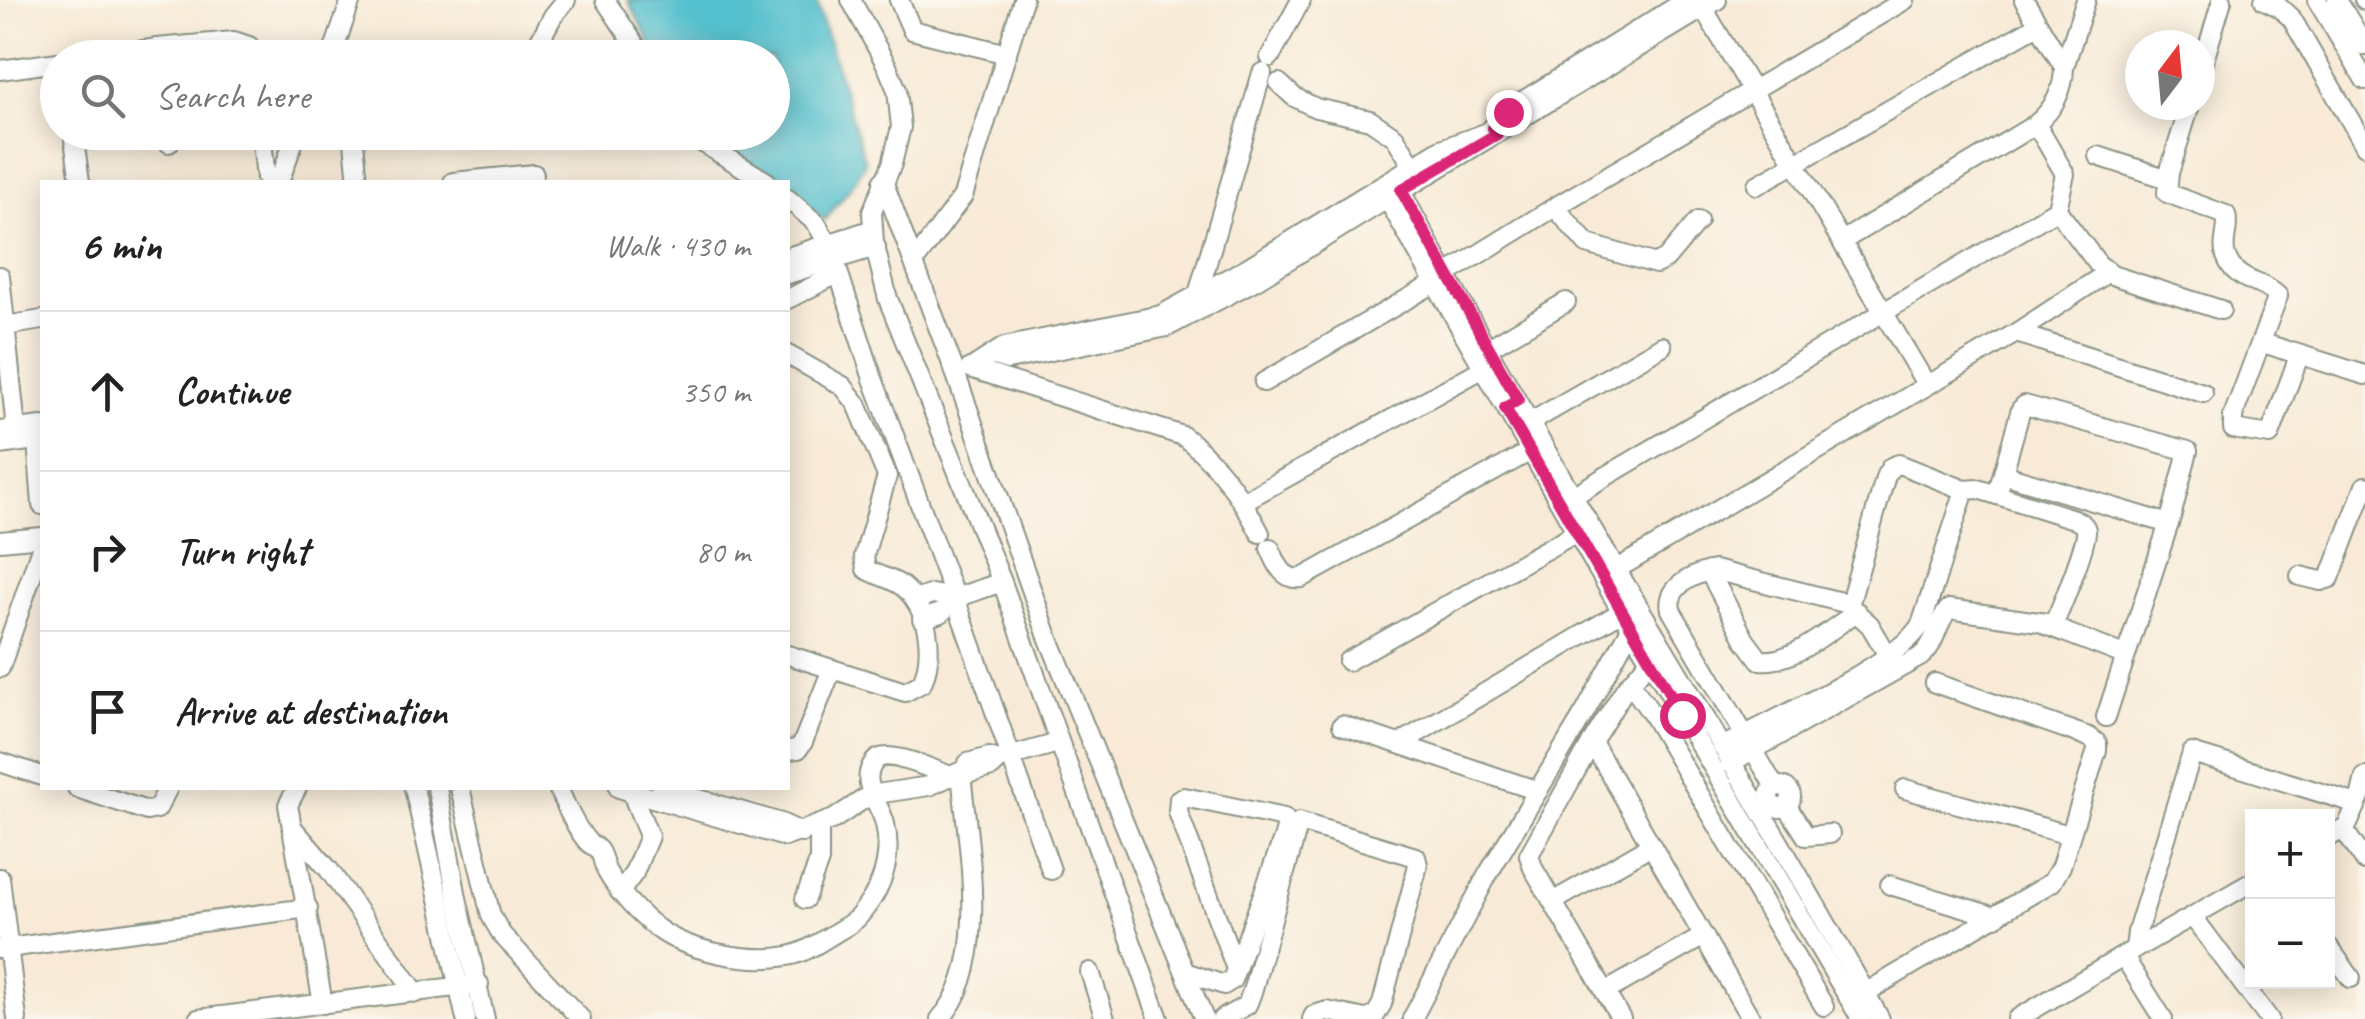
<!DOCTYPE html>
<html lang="en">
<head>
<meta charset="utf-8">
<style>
	:root { --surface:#fff; --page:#f2f2f2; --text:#222; --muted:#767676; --line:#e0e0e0 }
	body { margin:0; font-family:Caveat,sans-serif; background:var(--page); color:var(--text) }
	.controls { position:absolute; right:30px; bottom:30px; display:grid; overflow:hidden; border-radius:0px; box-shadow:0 5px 25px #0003 }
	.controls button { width:90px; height:90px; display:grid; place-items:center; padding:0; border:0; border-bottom:2px solid var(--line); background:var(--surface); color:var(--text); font:50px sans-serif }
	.compass { position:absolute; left:2125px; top:30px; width:90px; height:90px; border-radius:50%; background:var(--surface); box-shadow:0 5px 25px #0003; rotate:16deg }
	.stop { position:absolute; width:30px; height:30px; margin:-22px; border:8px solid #db2777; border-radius:50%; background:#fff }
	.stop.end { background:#db2777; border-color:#fff; box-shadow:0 2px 10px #0008 }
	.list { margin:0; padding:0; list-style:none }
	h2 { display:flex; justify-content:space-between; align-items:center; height:130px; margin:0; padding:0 40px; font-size:42px }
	h2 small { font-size:32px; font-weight:400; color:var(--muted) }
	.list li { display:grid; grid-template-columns:65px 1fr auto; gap:30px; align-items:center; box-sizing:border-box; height:160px; padding:0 40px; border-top:2px solid var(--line) }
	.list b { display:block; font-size:38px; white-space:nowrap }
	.list em { font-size:32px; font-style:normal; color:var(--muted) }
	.icon { flex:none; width:55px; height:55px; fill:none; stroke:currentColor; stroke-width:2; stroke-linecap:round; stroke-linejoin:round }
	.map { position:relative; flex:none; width:2365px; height:1019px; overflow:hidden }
	.search { position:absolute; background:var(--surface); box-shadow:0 5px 25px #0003; left:40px; top:40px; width:750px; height:110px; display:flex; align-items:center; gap:25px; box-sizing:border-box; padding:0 35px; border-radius:55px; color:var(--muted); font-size:38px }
	.panel { position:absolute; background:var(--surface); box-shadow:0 5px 25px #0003; left:40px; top:180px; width:750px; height:610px; border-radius:0px }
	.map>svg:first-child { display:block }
	.water { fill:#54c0ce; stroke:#3a7e81; stroke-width:2.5 }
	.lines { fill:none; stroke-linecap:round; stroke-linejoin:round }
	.minor-casing { stroke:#8c9486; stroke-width:22 }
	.minor { stroke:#fff; stroke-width:18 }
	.route { stroke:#db2777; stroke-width:12 }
</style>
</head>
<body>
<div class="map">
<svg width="2365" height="1019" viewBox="0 0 2365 1019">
	<rect width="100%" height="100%" fill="#fbf7ec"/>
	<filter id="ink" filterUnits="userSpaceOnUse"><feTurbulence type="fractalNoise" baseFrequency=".01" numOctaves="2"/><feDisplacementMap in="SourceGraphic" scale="20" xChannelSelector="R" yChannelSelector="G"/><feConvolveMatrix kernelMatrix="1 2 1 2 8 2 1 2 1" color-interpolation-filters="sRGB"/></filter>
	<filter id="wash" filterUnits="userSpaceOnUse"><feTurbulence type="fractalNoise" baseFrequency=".0048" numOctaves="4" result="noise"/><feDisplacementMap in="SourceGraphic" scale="40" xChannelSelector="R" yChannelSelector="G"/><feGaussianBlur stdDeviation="2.25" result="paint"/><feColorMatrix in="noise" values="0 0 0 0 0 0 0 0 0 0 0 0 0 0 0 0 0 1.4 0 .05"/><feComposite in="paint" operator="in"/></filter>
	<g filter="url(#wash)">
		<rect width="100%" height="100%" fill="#f8ead7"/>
		<!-- water -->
		<path class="water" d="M628,0H816L865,162L855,181L825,220L788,191V182H776L707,133L772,132V58L657,57Z"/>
	</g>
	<g filter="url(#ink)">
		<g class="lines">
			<defs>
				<g id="minor">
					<path d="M605,0L644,58"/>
					<path d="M851,0L887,66L897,90L901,127L892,164L872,212L874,243L888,299L1002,582L1159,1019"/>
					<path d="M899,0L912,30L1007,54"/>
					<path d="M1717,0L1401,191C1549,473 1726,740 1880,1019"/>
					<path d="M2264,0L2279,7L2292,19L2365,146"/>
					<path d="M2317,0L2365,80"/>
					<path d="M2337,0L2365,46"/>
					<path d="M2364,0L2365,1"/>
					<path d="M1699,1L1926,384"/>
					<path d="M1270,57L1301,0"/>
					<path d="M90,58L157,48"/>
					<path d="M158,58L157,48L234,41L249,46L252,58"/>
					<path d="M331,58L351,0"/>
					<path d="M530,58L553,16L566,0"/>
					<path d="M2064,67L2086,0"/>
					<path d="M0,70L58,62"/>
					<path d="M2200,74L2222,0"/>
					<path d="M1279,83L1294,97L1316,108L1370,120L1395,137L1413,166"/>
					<path d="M2190,105L2169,173L2167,193L2226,215C2230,228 2221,243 2226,256C2235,283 2262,280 2278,296L2233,416V429L2270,435L2299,356"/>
					<path d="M2036,124L2065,174L2056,213"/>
					<path d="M73,132L80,182"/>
					<path d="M167,132L169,143"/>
					<path d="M261,132L266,178"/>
					<path d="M353,132L358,182"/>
					<path d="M685,132L767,182"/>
					<path d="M2098,156L2168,179"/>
					<path d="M883,181L955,372L1047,634L1204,1019"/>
					<path d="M279,182L297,132"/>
					<path d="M453,182L534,174"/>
					<path d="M1757,185L2038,25"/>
					<path d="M1380,186L1631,628L1861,1019"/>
					<path d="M788,199L816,223L829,245"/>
					<path d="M1555,207L1905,0"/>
					<path d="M1842,241L2036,124C2053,110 2064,90 2064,67L2024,0"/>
					<path d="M788,257L873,229"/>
					<path d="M834,259L873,379L955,598L1051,870"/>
					<path d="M914,262L963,196L1023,0"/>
					<path d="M788,274L876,247"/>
					<path d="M1445,275L1555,207L1587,244L1656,264L1666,259L1698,221"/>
					<path d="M0,276L16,429"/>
					<path d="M1198,294L1262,73"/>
					<path d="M788,299L837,274"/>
					<path d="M5,326L42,320"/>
					<path d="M2016,333L2203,393"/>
					<path d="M2263,343L2365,375"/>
					<path d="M1487,349L1566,302"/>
					<path d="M788,355L843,386L857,404L887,476L864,556L866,569C877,576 891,578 902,586C929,608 935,652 922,683L905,692L832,669L803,742L798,749L788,750"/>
					<path d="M994,356L1008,360L1167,327L1256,280L1395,194"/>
					<path d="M973,367L1004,347L1161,315L1245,269L1441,149L1488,132L1511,108L1687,0"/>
					<path d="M970,368L1183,436C1217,462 1241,496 1260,533"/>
					<path d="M1264,382L1433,284"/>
					<path d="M1531,422L1662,346"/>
					<path d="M0,431L42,426"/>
					<path d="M37,440L42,505"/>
					<path d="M0,445L42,439"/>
					<path d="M2003,474L2169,524"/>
					<path d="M1997,495L2021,409L2025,405L2188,451L2171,517L2106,717"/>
					<path d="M1571,497L2051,213L2060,214L2098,264L2112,275L2221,310"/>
					<path d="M1244,501L1482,369"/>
					<path d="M0,541L42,537"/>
					<path d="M1270,548C1277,563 1282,581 1302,578L1529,452"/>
					<path d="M1617,569L2016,333L2107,273"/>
					<path d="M1709,571L1745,640L1760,660C1793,664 1830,629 1857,612"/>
					<path d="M2300,576L2321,581L2330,578L2365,486"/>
					<path d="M955,598L1002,582"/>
					<path d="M915,600L932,594L955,598L941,613L922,619"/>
					<path d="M2046,625L2124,655"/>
					<path d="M788,655L832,669"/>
					<path d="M1348,661L1577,532"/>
					<path d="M1893,664L1870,625L1849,606L1886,475L1891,467L1899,464L1965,490"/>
					<path d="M0,668L42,545"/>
					<path d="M1630,683L1652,714L1824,1006"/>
					<path d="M1342,725L1538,791"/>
					<path d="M1592,742L1751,1019"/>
					<path d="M1399,744L1621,612"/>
					<path d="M1722,747C1765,723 1904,662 1922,622L1965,490L1978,489L2074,519C2079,522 2085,524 2086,530C2088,541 2060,612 2053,624L1949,609C1935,624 1937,644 1920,657L1730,763"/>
					<path d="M1001,759L1058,743"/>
					<path d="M0,762L42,776"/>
					<circle cx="1780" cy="797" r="11"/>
					<path d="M1775,787L1671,610C1666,586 1694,574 1714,570L1849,604"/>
					<path d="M77,788L147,811L157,809L168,788"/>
					<path d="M297,788L288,805L323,1004"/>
					<path d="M414,788L466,1019"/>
					<path d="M437,788L457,898L485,1019"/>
					<path d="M460,788L491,916L502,935L581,1019"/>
					<path d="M558,788C566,806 574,825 587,841C590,845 596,846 599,851C603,856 603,865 607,872C619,893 638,914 657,928C688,952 750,963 788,956C805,953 820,942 835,933C843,928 854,923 860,915C882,889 893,859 885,824C881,804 857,782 875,761C886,747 938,772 953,777"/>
					<path d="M619,788L785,837L834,819L870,795L929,786L964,770L970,773L992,767L999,760L989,757L968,763L964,770"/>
					<path d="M661,788L781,823L802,833"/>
					<path d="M1905,789L2069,835"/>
					<path d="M1787,806L1806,836L1830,834"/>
					<path d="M292,827L329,870L416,993"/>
					<path d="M2343,829L2365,861"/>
					<path d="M2328,838L2347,826L2358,802"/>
					<path d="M0,878L17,1019"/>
					<path d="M1890,885L1996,917"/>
					<path d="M620,892L634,873L649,836L631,791"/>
					<path d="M805,899L819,861V825"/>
					<path d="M1554,901L1650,846"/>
					<path d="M2193,917L2269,1019"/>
					<path d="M2328,946L2351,978"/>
					<path d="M0,949L308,908"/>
					<path d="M2135,949L2252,882"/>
					<path d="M2124,957L2163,1019"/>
					<path d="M1090,972L1105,1019"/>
					<path d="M1185,972L1224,985L1232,980L1236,969L1284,836L1287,823L1284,818L1184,797L1179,799L1178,812L1236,969"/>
					<path d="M1605,992L1704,936"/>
					<path d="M1865,993L2052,882L2061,866L2097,750V743L2089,737L1935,683"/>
					<path d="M198,1019L479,984"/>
					<path d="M940,1019C992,964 967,841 961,773"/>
					<path d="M1222,1019L1247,1005L1252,992L1299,822L1416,857L1418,865L1382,1004L1375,1016L1367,1019"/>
					<path d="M1312,1019L1314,1015L1327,1011L1365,1019"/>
					<path d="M1412,1019L1488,874L1585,712L1631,628"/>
					<path d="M1621,1019L1533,868L1529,855L1592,742L1625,689L1650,660"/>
					<path d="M2017,1019L2135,949L2137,932L2192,753L2354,803L2360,798L2365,777"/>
				</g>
			</defs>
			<!-- minor casing -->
			<use href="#minor" class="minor-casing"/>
			<!-- minor -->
			<use href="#minor" class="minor"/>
		</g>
	</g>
	<g class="lines" filter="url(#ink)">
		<!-- route -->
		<path class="route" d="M1508,112L1493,128L1497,134L1401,190L1518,400L1505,408L1682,715"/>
	</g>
</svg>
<div class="controls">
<button>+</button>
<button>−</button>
</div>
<svg class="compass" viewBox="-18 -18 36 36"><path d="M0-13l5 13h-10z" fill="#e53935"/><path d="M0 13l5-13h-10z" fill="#767676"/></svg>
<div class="stop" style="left:1682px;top:715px"></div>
<div class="stop end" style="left:1508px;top:112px"></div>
<div class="search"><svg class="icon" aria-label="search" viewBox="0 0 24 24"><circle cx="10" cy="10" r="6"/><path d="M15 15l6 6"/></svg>Search here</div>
<section class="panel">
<h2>6 min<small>Walk · 430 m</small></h2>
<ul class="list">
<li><svg class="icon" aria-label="ahead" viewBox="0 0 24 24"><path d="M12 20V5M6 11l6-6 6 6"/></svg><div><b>Continue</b></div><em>350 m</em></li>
<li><svg class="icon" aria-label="right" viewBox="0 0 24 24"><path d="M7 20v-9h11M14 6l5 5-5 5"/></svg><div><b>Turn right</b></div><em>80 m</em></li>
<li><svg class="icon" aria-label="arrive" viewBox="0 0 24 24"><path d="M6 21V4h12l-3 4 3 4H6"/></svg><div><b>Arrive at destination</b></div></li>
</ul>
</section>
</div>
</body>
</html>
